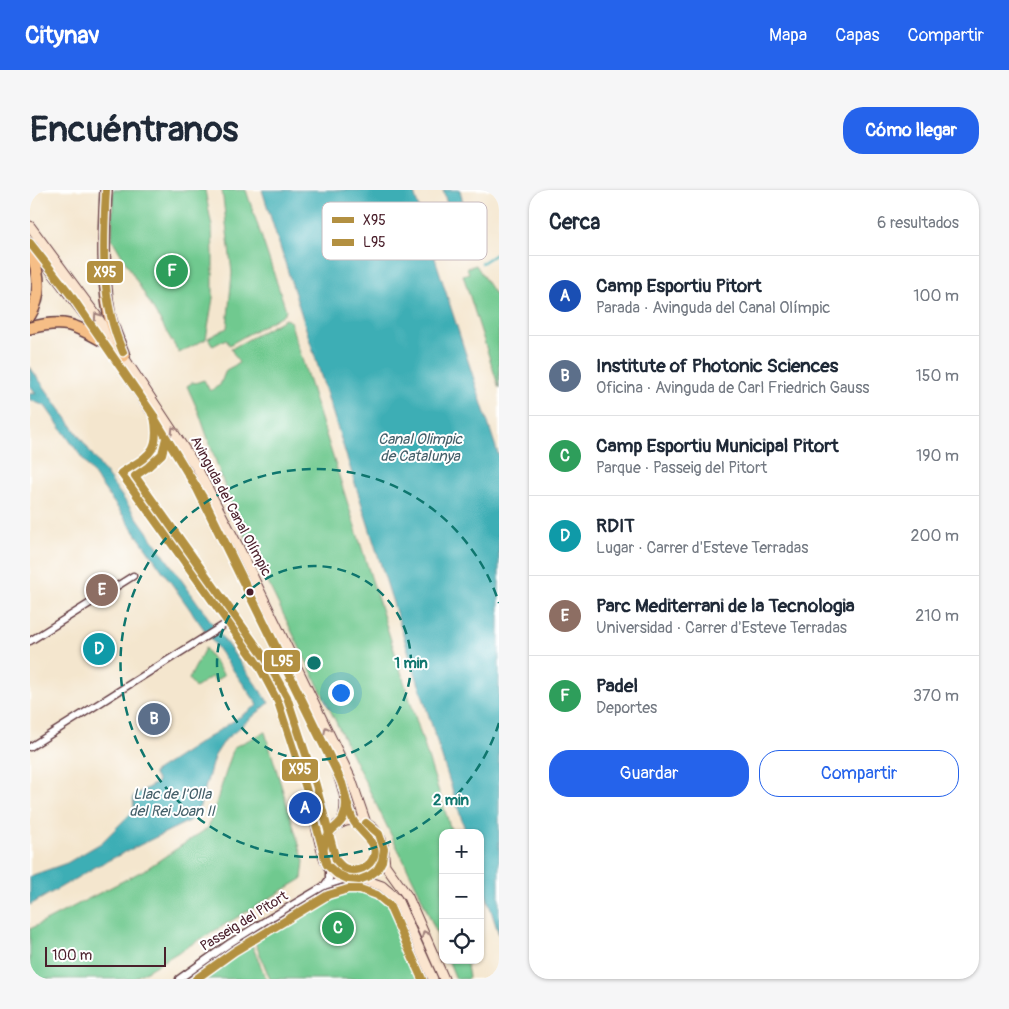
<!DOCTYPE html>
<html lang="es">
<head>
<meta charset="utf-8">
<style>
	:root { --surface:#fff; --page:#f6f6f7; --text:#1f2937; --muted:#747a83; --line:#e0e1e3; --accent:#2563eb }
	body { margin:0; font-family:Pangolin,sans-serif; background:var(--page); color:var(--text) }
	.controls { position:absolute; right:15px; bottom:15px; display:grid; overflow:hidden; border-radius:10px; box-shadow:0 1px 4px #0004 }
	.controls button { width:45px; height:45px; display:grid; place-items:center; padding:0; border:0; border-bottom:1px solid var(--line); background:var(--surface); color:var(--text); font:25px sans-serif }
	.scale { position:absolute; left:15px; bottom:12px; width:121px; box-sizing:border-box; padding-left:5px; border:2px solid #4a1f2b; border-top:0; font-size:14px; line-height:18px; white-space:nowrap; color:#4a1f2b; -webkit-text-stroke:4px #fff; paint-order:stroke }
	.you { position:absolute; left:310px; top:502px; width:18px; height:18px; margin:-12px; border:4px solid #fff; border-radius:50%; background:#1a73e8; box-shadow:0 0 0 8px #1a73e833 }
	.badge { display:grid; place-items:center; width:32px; height:32px; border-radius:50%; background:var(--accent); color:#fff; font-size:16px; font-weight:700 }
	.pin { position:absolute; translate:-50% -50%; border:2px solid #fff; box-shadow:0 1px 5px #0006 }
	.list { margin:0; padding:0; list-style:none }
	h2 { display:flex; justify-content:space-between; align-items:center; height:65px; margin:0; padding:0 20px; font-size:21px }
	h2 small { font-size:16px; font-weight:400; color:var(--muted) }
	.list li { display:grid; grid-template-columns:32px 1fr auto; gap:15px; align-items:center; box-sizing:border-box; height:80px; padding:0 20px; border-top:1px solid var(--line) }
	.list b { display:block; font-size:19px; white-space:nowrap }
	.list p { margin:0; font-size:16px; white-space:nowrap; color:var(--muted) }
	.list em { font-size:16px; font-style:normal; color:var(--muted) }
	.actions { display:flex; gap:10px; padding:15px 20px }
	.actions a { flex:1; padding:11px 0; border:1px solid var(--accent); border-radius:20px; text-align:center; font-size:18px; color:var(--accent) }
	.actions .main { background:var(--accent); color:#fff }
	.icon { flex:none; width:28px; height:28px; fill:none; stroke:currentColor; stroke-width:2; stroke-linecap:round; stroke-linejoin:round }
	.map { position:relative; flex:none; width:469px; height:789px; overflow:hidden; border-radius:20px }
	header { display:flex; align-items:center; gap:30px; box-sizing:border-box; height:70px; padding:0 25px; background:var(--accent); color:#fff }
	header strong { font-size:24px }
	nav { display:flex; gap:28px; margin-inline-start:auto; font-size:18px }
	.intro { display:flex; align-items:center; justify-content:space-between; box-sizing:border-box; height:120px; padding:0 30px }
	h1 { margin:0; font-size:35px }
	.button { padding:12px 22px; border-radius:20px; background:var(--accent); color:#fff; font-size:18px; font-weight:700 }
	main { display:flex; gap:30px; padding:0 30px }
	aside { flex:1; background:var(--surface); border-radius:20px; box-shadow:0 1px 4px #0004 }
	.map>svg:first-child { display:block }
	.green { fill:#6fc98f; stroke:#5c745d }
	.water { fill:#3daeb5; stroke:#446670 }
	.lines { fill:none; stroke-linecap:round; stroke-linejoin:round }
	.stream { stroke:#3daeb5; stroke-width:2.5 }
	.street-casing { stroke:#643d43; stroke-width:9 }
	.secondary-casing { stroke:#643d43; stroke-width:11 }
	.highway-casing { stroke:#643d43; stroke-width:14 }
	.street { stroke:#fff; stroke-width:6 }
	.secondary { stroke:#fbe5cf; stroke-width:9 }
	.highway { stroke:#f6be86; stroke-width:11 }
	.bus-1-casing { stroke:#fff; stroke-width:11 }
	.bus-2-casing { stroke:#fff; stroke-width:11 }
	.bus-1 { stroke:#b39041; stroke-width:8 }
	.bus-2 { stroke:#b39041; stroke-width:8 }
	.oneway { stroke:#a2827d }
	.ring { fill:none; stroke:#0f766e; stroke-width:2.5; stroke-dasharray:9 6 }
	.bus-dot { fill:#4a1f2b; stroke:#fff; stroke-width:2 }
	.labels { text-anchor:middle; dominant-baseline:central; stroke-width:4; stroke-linejoin:round; paint-order:stroke }
	.street-label { font-size:14px; fill:#4a1f2b; stroke:#fff }
	.water-label { font-size:15px; font-style:italic; fill:#445f69; stroke:#fff }
	.key { fill:#fff; stroke:#c9bcbf; stroke-width:1 }
	.key-label { font-size:14px; fill:#4a1f2b }
	.centre { fill:#0f766e; stroke:#fff; stroke-width:2.5 }
	.ring-label { font-size:15px; text-anchor:middle; font-weight:bold; fill:#0f766e; stroke:#fff; stroke-width:4; stroke-linejoin:round; paint-order:stroke }
	.line-badge { stroke:#fff; stroke-width:2 }
	.badge-label { font-size:14px; text-anchor:middle; font-weight:bold; fill:#fff }
</style>
</head>
<body>
<header>
<strong>Citynav</strong>
<nav><a>Mapa</a><a>Capas</a><a>Compartir</a></nav>
</header>
<div class="intro"><h1>Encuéntranos</h1><a class="button">Cómo llegar</a></div>
<main>
<div class="map">
<svg width="469" height="789" viewBox="0 0 469 789">
	<rect width="100%" height="100%" fill="#fff"/>
	<filter id="ink" filterUnits="userSpaceOnUse"><feTurbulence type="fractalNoise" baseFrequency=".02" numOctaves="2"/><feDisplacementMap in="SourceGraphic" scale="10" xChannelSelector="R" yChannelSelector="G"/><feConvolveMatrix kernelMatrix="1 2 1 2 8 2 1 2 1" color-interpolation-filters="sRGB"/></filter>
	<filter id="wash" filterUnits="userSpaceOnUse"><feTurbulence type="fractalNoise" baseFrequency=".0096" numOctaves="4" result="noise"/><feDisplacementMap in="SourceGraphic" scale="20" xChannelSelector="R" yChannelSelector="G"/><feGaussianBlur stdDeviation="1.12" result="paint"/><feColorMatrix in="noise" values="0 0 0 0 0 0 0 0 0 0 0 0 0 0 0 0 0 1.4 0 .05"/><feComposite in="paint" operator="in"/></filter>
	<g filter="url(#wash)">
		<rect width="100%" height="100%" fill="#f4e6ce"/>
		<!-- green -->
		<g class="green">
			<path d="M83,0H175L182,37L183,64V108L176,149L149,163L82,49Z"/>
			<path d="M192,0H216L256,120L254,124L199,155L196,149L183,156L178,148L197,138L202,83Z"/>
			<path d="M446,75L469,111V198L433,85L439,83L437,78Z"/>
			<path d="M255,129L260,131L422,643H413V758L389,702L218,352L198,306L169,223L157,196L163,192L165,193L174,190L180,201L190,195L196,180L209,173L201,159Z"/>
			<path d="M175,458L194,485L185,491L181,487L165,498L159,489Z"/>
			<path d="M235,542L274,671L272,689L103,789H0V739L116,679L178,638L204,557Z"/>
			<path d="M325,697C331,698 339,697 344,700C368,712 384,764 395,789H240L224,750L307,700Z"/>
			<path d="M222,755L236,789H164Z"/>
			<path d="M418,770H436L439,787L437,789H426Z"/>
		</g>
		<!-- water -->
		<g class="water">
			<path d="M232,0H383L469,267V745L450,686V643H436Z"/>
			<path d="M413,0H430L433,13L418,18Z"/>
			<path d="M0,177L239,513L195,550L184,567L170,616L161,630L69,675L0,715V686L37,673L71,653L104,620L103,606L128,592L123,583L228,515L15,216L0,210V203L6,204L0,195Z"/>
		</g>
		<g class="lines">
			<!-- stream -->
			<path class="stream" d="M452,73L469,62"/>
		</g>
	</g>
	<g filter="url(#ink)">
		<g class="lines">
			<defs>
				<g id="street">
					<path d="M0,451L103,386"/>
					<path d="M0,557L197,433"/>
					<path d="M294,696L299,689V678"/>
					<path d="M149,789L200,753L235,731L294,696L316,689"/>
				</g>
				<g id="secondary">
					<path d="M0,36L66,125L167,278L207,354L321,589L336,633"/>
					<path d="M0,53L68,143L124,226L149,267L179,319L304,575C312,595 320,612 311,633"/>
					<path d="M284,627C287,640 291,664 297,675C314,707 367,683 351,649C347,640 342,635 332,632C308,625 294,643 294,665"/>
					<path d="M354,666L355,675L378,707L414,789"/>
					<path d="M332,689L352,696L367,709L403,789"/>
				</g>
				<g id="highway">
					<path d="M76,0C74,40 72,83 79,123C82,138 89,152 94,166"/>
					<path d="M0,59C9,81 13,104 0,125"/>
					<path d="M0,138C34,129 43,134 73,151"/>
				</g>
			</defs>
			<!-- street casing -->
			<use href="#street" class="street-casing"/>
			<!-- secondary casing -->
			<use href="#secondary" class="secondary-casing"/>
			<!-- highway casing -->
			<use href="#highway" class="highway-casing"/>
			<!-- street -->
			<use href="#street" class="street"/>
			<!-- secondary -->
			<use href="#secondary" class="secondary"/>
			<!-- highway -->
			<use href="#highway" class="highway"/>
			<defs>
				<g id="bus-1">
					<path d="M76,0C73,55 70,111 93,162"/>
					<path d="M0,53L40,104L124,226C131,262 119,265 91,283L229,476L248,512L276,598L297,675L307,684L318,689L329,690L339,686L347,680L352,671L354,659L349,644L336,633"/>
					<path d="M122,224L174,309L304,575C311,591 321,611 313,628C311,633 306,636 302,640C293,649 292,661 296,673"/>
				</g>
				<g id="bus-2">
					<path d="M136,248L167,299L312,593C315,605 318,618 323,630C330,644 355,655 340,673C335,678 329,681 322,680C315,680 311,676 306,670L286,595L257,507L237,471L105,286L118,277L132,264Z"/>
					<path d="M166,789L205,761L298,705L318,699H330L347,705L359,715L392,789"/>
				</g>
			</defs>
			<!-- bus-1 casing -->
			<use href="#bus-1" class="bus-1-casing"/>
			<!-- bus-2 casing -->
			<use href="#bus-2" class="bus-2-casing"/>
			<!-- bus-1 -->
			<use href="#bus-1" class="bus-1"/>
			<!-- bus-2 -->
			<use href="#bus-2" class="bus-2"/>
		</g>
		<!-- one-way arrows -->
		<defs><path id="oneway-chevron" d="M-2-3.5L2.5 0L-2 3.5" fill="none" stroke-width="1.6" stroke-linecap="round" stroke-linejoin="round" transform="scale(1.25)"/></defs>
		<g class="oneway">
			<use href="#oneway-chevron" transform="translate(67 126) rotate(-125)"/>
			<use href="#oneway-chevron" transform="translate(144 240) rotate(-123)"/>
			<use href="#oneway-chevron" transform="translate(297 540) rotate(-116)"/>
			<use href="#oneway-chevron" transform="translate(395 744) rotate(-114)"/>
		</g>
	</g>
	<!-- distance rings -->
	<g class="ring">
		<circle cx="284" cy="473" r="97"/>
		<path d="M469 533A194 194 0 1 1 469 413"/>
	</g>
	<!-- markers -->
	<circle class="bus-dot" cx="220" cy="402" r="4.5"/>
	<g class="labels">
		<!-- street labels -->
		<g class="street-label">
			<text transform="translate(201 316) rotate(62)">Avinguda del Canal Olímpic</text>
			<text transform="translate(214 731) rotate(-32)">Passeig del Pitort</text>
		</g>
		<!-- water labels -->
		<g class="water-label">
			<text x="390" y="249">Canal Olimpic<tspan x="390" dy="17">de Catalunya</tspan></text>
			<text x="142" y="604">Llac de l'Olla<tspan x="142" dy="17">del Rei Joan II</tspan></text>
		</g>
	</g>
	<!-- legend -->
	<rect x="292" y="12" width="165" height="58" rx="8" class="key"/>
	<rect x="302" y="27" width="22" height="6" fill="#b39041"/>
	<rect x="302" y="49" width="22" height="7" fill="#b39041"/>
	<g class="key-label">
		<text x="333" y="35">X95</text>
		<text x="333" y="57">L95</text>
	</g>
	<circle cx="284" cy="473" r="8" class="centre"/>
	<g class="ring-label">
		<text x="381" y="478">1 min</text>
		<text x="421" y="615">2 min</text>
	</g>
	<g class="line-badge">
		<rect x="56" y="70" width="38" height="24" rx="5" fill="#b39041"/>
		<rect x="233" y="459" width="38" height="24" rx="5" fill="#b39041"/>
		<rect x="251" y="568" width="38" height="24" rx="5" fill="#b39041"/>
	</g>
	<g class="badge-label">
		<text x="75" y="87">X95</text>
		<text x="252" y="476">L95</text>
		<text x="270" y="584">X95</text>
	</g>
</svg>
<div class="controls">
<button>+</button>
<button>−</button>
<button><svg class="icon" aria-label="locate" viewBox="0 0 24 24"><circle cx="12" cy="12" r="6"/><path d="M12 2v4M12 18v4M2 12h4M18 12h4"/></svg></button>
</div>
<div class="scale">100 m</div>
<div class="you"></div>
<div class="pin badge" style="left:275px;top:618px;background:#1a4fb4">A</div>
<div class="pin badge" style="left:124px;top:529px;background:#5c6f8a">B</div>
<div class="pin badge" style="left:308px;top:738px;background:#2e9e5b">C</div>
<div class="pin badge" style="left:69px;top:459px;background:#0f9aa8">D</div>
<div class="pin badge" style="left:72px;top:400px;background:#8d6e63">E</div>
<div class="pin badge" style="left:142px;top:81px;background:#2e9e5b">F</div>
</div>
<aside>
<h2>Cerca<small>6 resultados</small></h2>
<ul class="list">
<li><span class="badge" style="background:#1a4fb4">A</span><div><b>Camp Esportiu Pitort</b><p>Parada · Avinguda del Canal Olímpic</p></div><em>100 m</em></li>
<li><span class="badge" style="background:#5c6f8a">B</span><div><b>Institute of Photonic Sciences</b><p>Oficina · Avinguda de Carl Friedrich Gauss</p></div><em>150 m</em></li>
<li><span class="badge" style="background:#2e9e5b">C</span><div><b>Camp Esportiu Municipal Pitort</b><p>Parque · Passeig del Pitort</p></div><em>190 m</em></li>
<li><span class="badge" style="background:#0f9aa8">D</span><div><b>RDIT</b><p>Lugar · Carrer d'Esteve Terradas</p></div><em>200 m</em></li>
<li><span class="badge" style="background:#8d6e63">E</span><div><b>Parc Mediterrani de la Tecnologia</b><p>Universidad · Carrer d'Esteve Terradas</p></div><em>210 m</em></li>
<li><span class="badge" style="background:#2e9e5b">F</span><div><b>Padel</b><p>Deportes</p></div><em>370 m</em></li>
</ul>
<div class="actions"><a class="main">Guardar</a><a>Compartir</a></div>
</aside>
</main>
</body>
</html>
